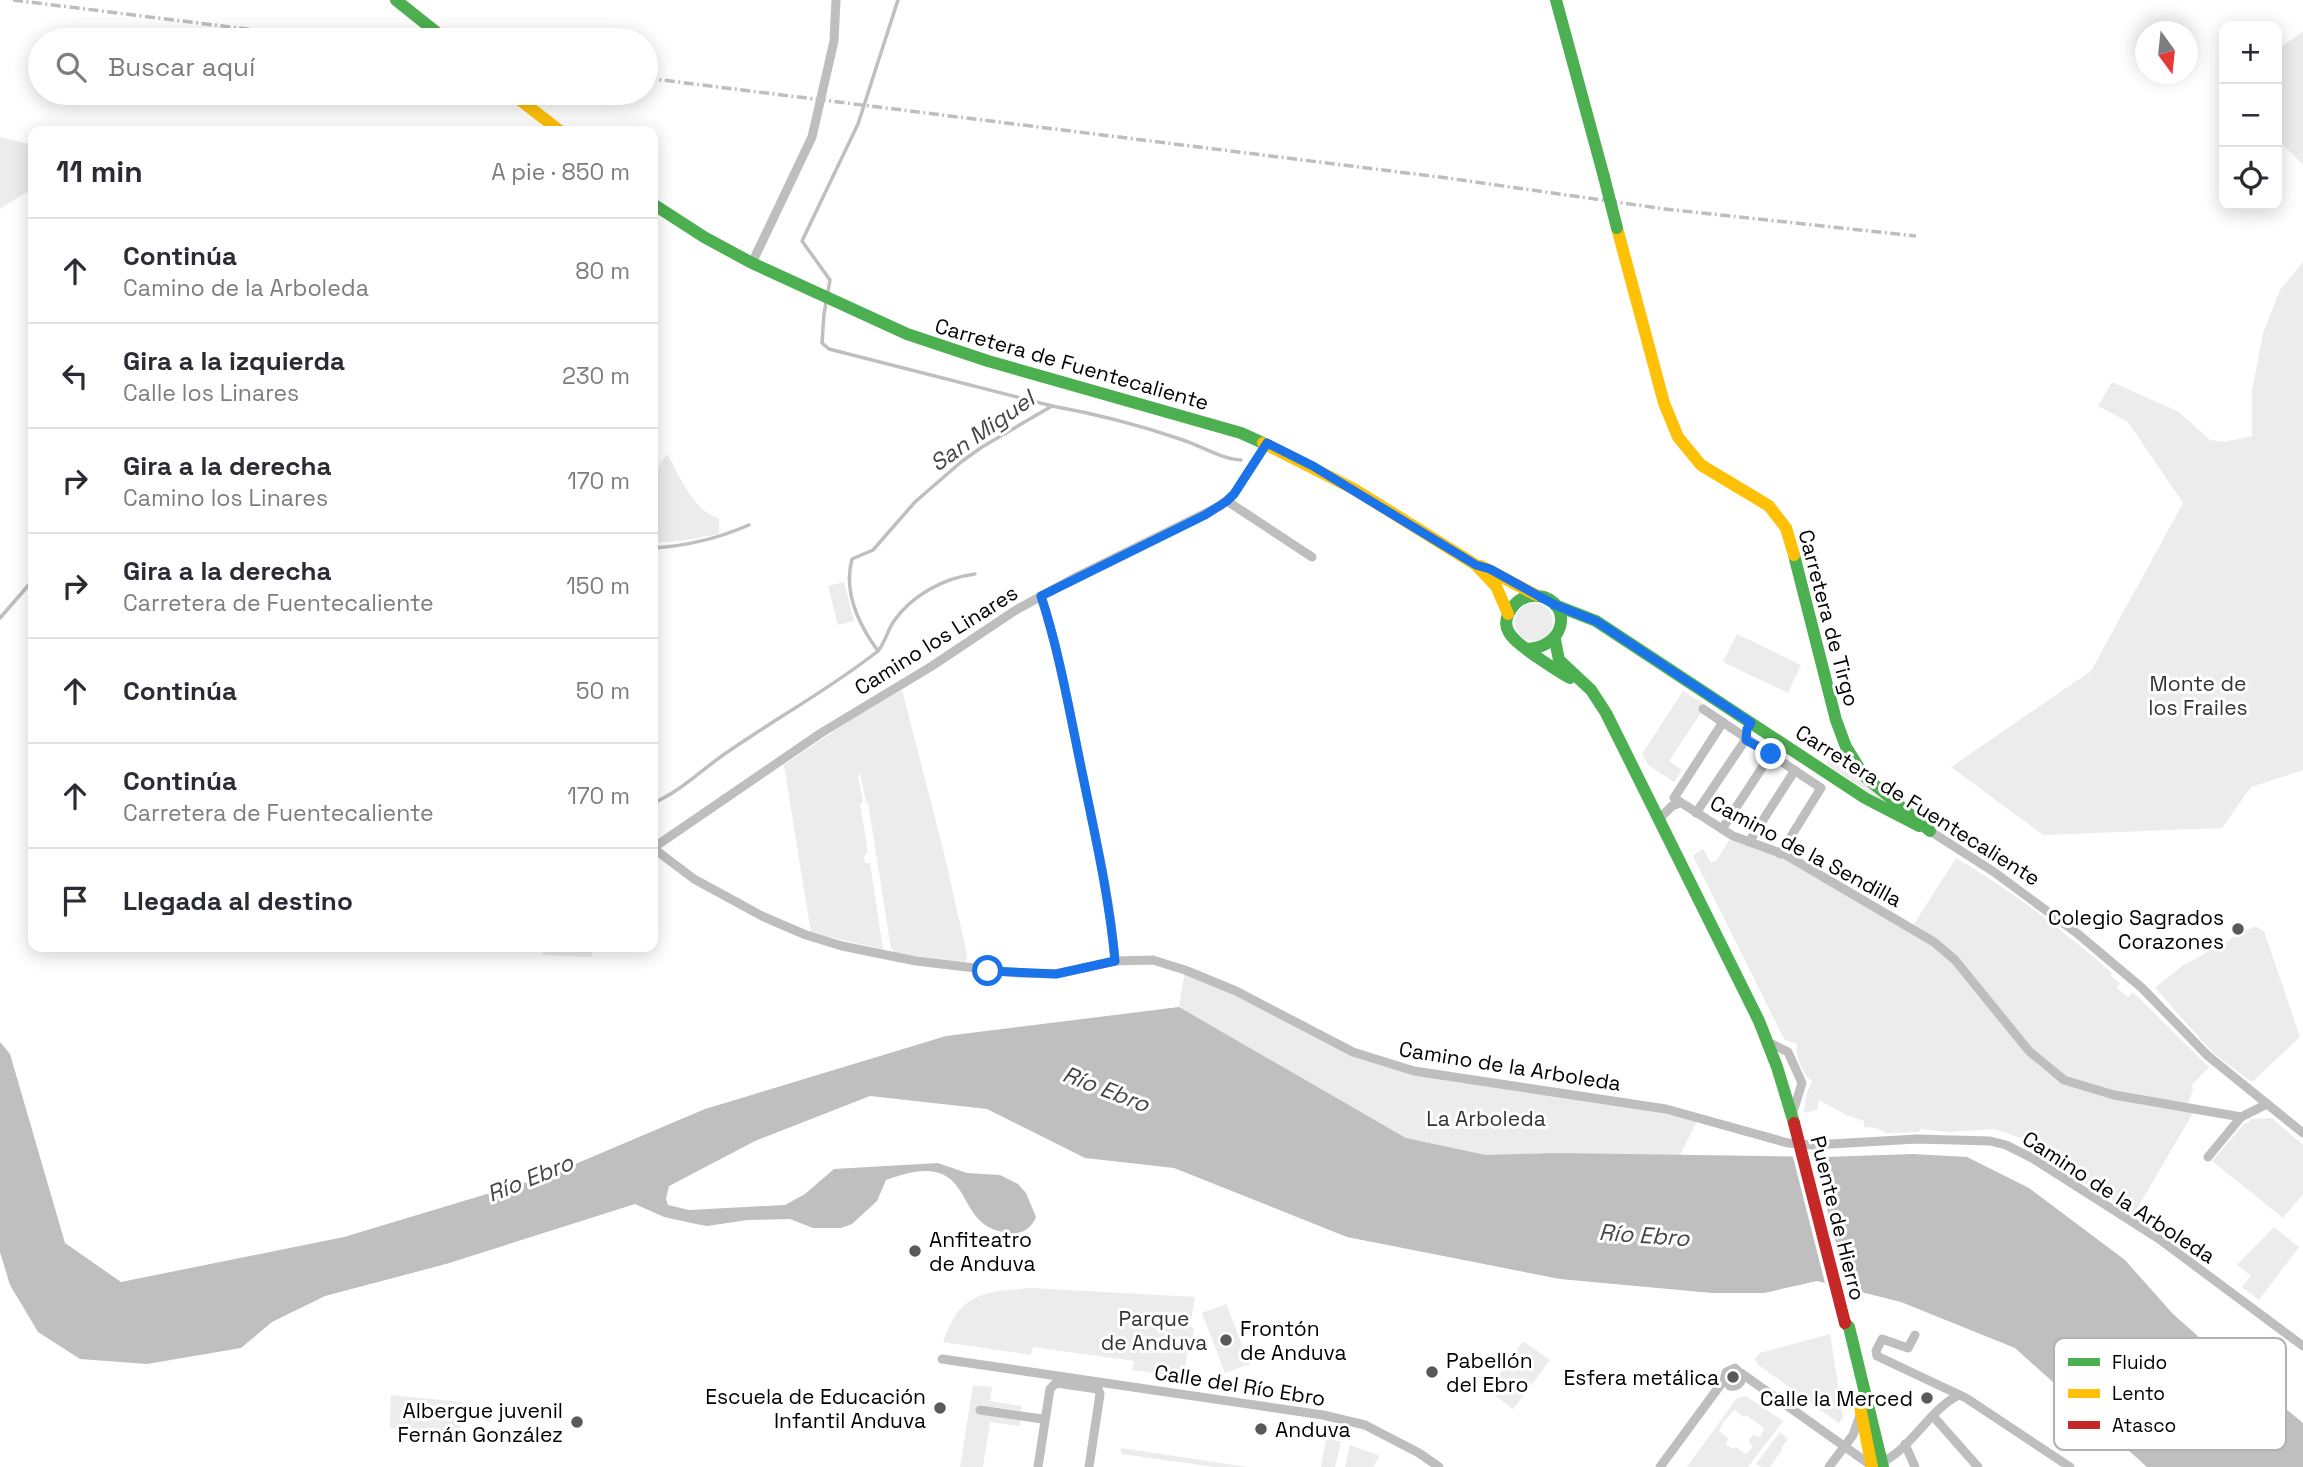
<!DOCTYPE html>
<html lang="es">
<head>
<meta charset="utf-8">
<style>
	:root { --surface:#fff; --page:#f2f2f3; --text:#2b2b33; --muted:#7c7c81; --line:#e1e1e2 }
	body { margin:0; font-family:"Space Grotesk",sans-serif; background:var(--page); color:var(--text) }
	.controls { position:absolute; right:21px; top:21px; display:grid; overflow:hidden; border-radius:14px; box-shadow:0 4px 18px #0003 }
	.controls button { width:63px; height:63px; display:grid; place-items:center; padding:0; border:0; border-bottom:2px solid var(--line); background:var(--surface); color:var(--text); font:35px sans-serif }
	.compass { position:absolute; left:2135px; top:21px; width:63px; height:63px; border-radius:50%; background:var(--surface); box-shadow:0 4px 18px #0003; rotate:165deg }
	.stop { position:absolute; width:21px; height:21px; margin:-16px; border:5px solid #1a73e8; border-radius:50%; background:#fff }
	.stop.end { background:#1a73e8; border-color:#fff; box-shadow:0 2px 7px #0008 }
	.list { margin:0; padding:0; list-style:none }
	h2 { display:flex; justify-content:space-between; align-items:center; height:91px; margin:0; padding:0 28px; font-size:30px }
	h2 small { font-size:23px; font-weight:400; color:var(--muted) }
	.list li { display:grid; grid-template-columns:46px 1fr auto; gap:21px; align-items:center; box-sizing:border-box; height:105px; padding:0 28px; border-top:2px solid var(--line) }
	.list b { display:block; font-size:26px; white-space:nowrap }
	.list p { margin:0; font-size:23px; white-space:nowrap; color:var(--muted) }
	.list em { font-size:23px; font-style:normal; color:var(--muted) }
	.icon { flex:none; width:38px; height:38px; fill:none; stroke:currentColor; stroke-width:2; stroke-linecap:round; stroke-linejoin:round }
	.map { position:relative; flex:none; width:2303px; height:1467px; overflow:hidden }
	.search { position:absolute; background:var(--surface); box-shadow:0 4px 18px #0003; left:28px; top:28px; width:630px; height:77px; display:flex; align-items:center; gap:18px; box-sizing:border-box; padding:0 24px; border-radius:38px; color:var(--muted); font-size:26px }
	.panel { position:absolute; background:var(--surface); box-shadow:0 4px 18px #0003; left:28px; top:126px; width:630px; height:826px; border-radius:14px }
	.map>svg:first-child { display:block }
	.green { fill:#ececec; fill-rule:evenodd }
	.water { fill:#bfbfbf }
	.pier { fill:#fff }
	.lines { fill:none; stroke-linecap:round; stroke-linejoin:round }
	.stream { stroke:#bfbfbf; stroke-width:3.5 }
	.street { stroke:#bebebe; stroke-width:9 }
	.fast { stroke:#4caf50; stroke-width:12 }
	.slow { stroke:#ffc107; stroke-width:12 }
	.rail { stroke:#bebebe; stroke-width:3.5; stroke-dasharray:10 3.5 2 3.5; stroke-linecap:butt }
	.fast-bridge { stroke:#4caf50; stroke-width:12 }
	.jam-bridge { stroke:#c62828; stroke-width:12 }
	.route { stroke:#1a73e8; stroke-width:9 }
	.poi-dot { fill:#595959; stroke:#fff; stroke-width:2.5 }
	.labels { text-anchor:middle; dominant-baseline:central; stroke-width:6; stroke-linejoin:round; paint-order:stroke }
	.street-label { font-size:21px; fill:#000; stroke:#fff }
	.park-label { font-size:21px; fill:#333; stroke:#fff }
	.poi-label { font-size:21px; fill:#000; stroke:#fff; text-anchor:end }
	.water-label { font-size:23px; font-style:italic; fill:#444; stroke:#fff }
	.key { fill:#fff; stroke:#b2b2b2; stroke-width:2 }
	.key-label { font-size:19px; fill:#000 }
</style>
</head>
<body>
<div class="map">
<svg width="2303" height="1467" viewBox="0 0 2303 1467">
	<rect width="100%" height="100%" fill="#fff"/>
	<!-- green -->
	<g class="green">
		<path d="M2303,31V165L2277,139V50Z"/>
		<path d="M0,137L33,145V188L0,209Z"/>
		<path d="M2303,262V770L2251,787L2222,828L2043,835L1951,767L2091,671L2183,503L2128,422L2098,406L2112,382L2179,412L2210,440L2224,442L2252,436V391L2263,333L2280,290Z"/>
		<path d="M667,454C680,475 693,512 719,518V534L679,541L653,543V474Z"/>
		<path d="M844,582L854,621L838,625L828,586Z"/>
		<circle cx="1534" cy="622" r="19"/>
		<path d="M1737,634L1801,665L1788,693L1723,662Z"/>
		<path d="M902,690L943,849L967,954L966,962L928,958L894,952L891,948L868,803L866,802L860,774L858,775L863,802L860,804L868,852L864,857L865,863H870L883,949L811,933L784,765L843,725Z"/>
		<path d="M1683,691L1706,705L1669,761L1682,770L1674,782L1648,765L1642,754Z"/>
		<path d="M1838,747L1851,771L1890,806L1828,765L1827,762Z"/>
		<path d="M1729,840L1783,858L1930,943L1952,962L2021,1047L2038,1065L2062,1084L2107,1097L2193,1113L2134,1214L2038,1154L2040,1152L2021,1138L1994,1129L1950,1132L1920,1129L1919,1132L1887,1133L1876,1128L1864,1127V1121L1846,1115L1819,1100L1817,1110L1804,1113L1806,1096L1812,1081C1803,1076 1795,1054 1797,1044L1785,1040L1783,1037L1693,856L1703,849L1711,863L1716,861Z"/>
		<path d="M1956,858C2012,891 2063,930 2112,973L2110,976L2120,983L2117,988L2128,997L2133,992L2209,1067L2191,1086L2193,1089L2188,1104L2110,1091L2068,1079L2033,1049L1938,941L1914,924Z"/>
		<path d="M2255,926L2264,931L2300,1037L2252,1082L2214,1054L2155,988L2182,966Z"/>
		<path d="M543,947H591L592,957L543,955Z"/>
		<path d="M1185,970L1375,1061L1698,1119L1680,1155H1486L1406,1138L1179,1007Z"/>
		<path d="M2272,1118L2303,1145V1194L2283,1218L2212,1161L2245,1123L2248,1124L2251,1119Z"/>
		<path d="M2274,1227L2299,1247L2259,1300L2242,1287L2251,1276L2237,1265Z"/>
		<path d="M1031,1288L1195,1297L1190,1327L1194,1328L1192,1340H1189L1184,1377L1132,1370L1134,1361L1033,1347L1031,1355L943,1342C960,1292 984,1292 1031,1288Z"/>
		<path d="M1226,1304L1250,1364L1225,1373L1202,1313Z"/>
		<path d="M1830,1334L1843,1417L1839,1423L1757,1364L1755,1358L1760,1353Z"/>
		<path d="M1523,1341L1550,1360L1513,1409L1488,1390Z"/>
		<path d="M973,1385L992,1387L990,1401L1022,1406L1021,1411L978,1405L977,1414L1020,1420V1426L990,1422L983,1467H960Z"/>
		<path d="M391,1395L462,1402L459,1434L390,1428Z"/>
		<path d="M1746,1396L1783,1421L1748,1467H1687L1737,1398ZM1735,1410L1744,1417L1746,1415L1764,1428L1760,1437L1753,1435L1748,1441L1753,1447L1746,1454L1736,1447L1734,1449L1726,1445L1728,1438L1719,1431L1724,1421Z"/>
		<path d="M1780,1432L1788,1439L1781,1448L1782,1450L1770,1467H1761L1756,1464Z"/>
		<path d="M1326,1438L1341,1442L1335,1467H1321Z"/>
		<path d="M1350,1445L1380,1456L1373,1467H1345Z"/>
		<path d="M1121,1448L1248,1467H1215L1121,1454Z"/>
	</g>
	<!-- water -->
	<path class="water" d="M1179,1007L1406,1138L1486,1155L1557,1153L1825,1157L1913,1154L1967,1157L2029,1188L2125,1260L2173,1314L2209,1346L2303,1423V1467H2147L2015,1348L1901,1302L1817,1281L1764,1293H1712L1560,1279L1347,1237L1174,1168L1085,1158L987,1109L870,1096L755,1141L669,1186L666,1199L668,1205L689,1210L785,1205L805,1194L834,1169L938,1163L967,1173L1000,1175L1018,1184L1026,1193L1036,1217C1031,1228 1024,1234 1011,1233C965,1230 971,1189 944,1175C928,1166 902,1174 886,1180L877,1201L852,1224L841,1228H813L790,1219L748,1220L707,1226L696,1224L664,1217L635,1204L446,1264L325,1296L272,1322L241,1348L147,1364L80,1359L38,1332L10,1285L0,1252V1042L10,1054L65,1243L121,1282L344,1237L547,1176L705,1109L946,1036Z"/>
	<!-- pier -->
	<path class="pier" d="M1792,1153L1813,1154L1849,1293L1826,1287Z"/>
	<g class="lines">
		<!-- stream -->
		<g class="stream">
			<path d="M1052,406C1097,414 1136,424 1180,439C1200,445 1220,459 1241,460"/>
			<path d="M653,548C687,546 717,539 749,525"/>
			<path d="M0,618L33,580"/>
			<path d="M878,651C886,641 887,631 894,621C912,595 944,578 975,574"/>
			<path d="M653,803C682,791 703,768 729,751C778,717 830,689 878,651C859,625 843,592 852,559L873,550L915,502L961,462L982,447L1052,406L829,349L822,343L824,314L830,280L802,241L858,124L898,0"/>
		</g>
		<!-- street -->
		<g class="street">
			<path d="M752,263L812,137L834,41L836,0"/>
			<path d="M1227,501L1312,557"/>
			<path d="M1041,596C1059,651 1069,709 1081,767C1094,831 1110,895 1115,961"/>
			<path d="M1703,709L1821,788L1780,854"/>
			<path d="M1723,722L1674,798L1733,836L1786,855L1934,942L1955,960L2029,1051L2064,1080L2114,1095L2241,1117L2267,1104"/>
			<path d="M1696,813L1746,739"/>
			<path d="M1659,819L1672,806L1680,803"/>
			<path d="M1722,829L1771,754"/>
			<path d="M1930,831L1994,872L2078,934L2142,988L2208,1056L2303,1133"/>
			<path d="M1749,842L1795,770"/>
			<path d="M653,848L694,879L764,917L806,935L842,946L916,961L1018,973L1056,974L1115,961L1153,960L1185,970L1236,991L1353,1052L1414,1071L1666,1109L1788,1143L1813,1145L1917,1139L1990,1141L2006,1145L2032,1158L2159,1239L2303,1346"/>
			<path d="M653,848L821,733L932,666L1016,610L1076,577L1220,506L1234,494L1267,443"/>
			<path d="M1768,1042L1788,1052L1802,1083L1792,1115"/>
			<path d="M2208,1157L2241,1117"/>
			<path d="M1915,1335L1908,1348L1882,1339L1876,1351L1877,1356L1966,1398L2070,1467"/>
			<path d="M942,1359L1323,1415L1365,1425L1419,1453L1439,1467"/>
			<path d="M1741,1373L1872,1466C1909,1456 1926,1411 1959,1395"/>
			<path d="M980,1410L1042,1419"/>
			<path d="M1933,1416L1978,1467"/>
			<path d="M1905,1444L1915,1467"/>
			<path d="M1038,1467L1050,1389L1056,1383L1098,1389L1100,1394L1089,1467"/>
			<path d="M1660,1467L1724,1380L1726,1372L1735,1368L1742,1376C1742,1383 1737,1387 1730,1386L1724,1380"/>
			<path d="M1829,1467L1853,1435L1860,1415"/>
		</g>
		<!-- fast -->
		<g class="fast">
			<path d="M396,0L446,40"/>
			<path d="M1556,0L1604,177"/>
			<path d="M653,204L704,237L752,263L907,334L988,361L1241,433L1263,443"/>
			<path d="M1794,555L1836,720L1846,747L1864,776L1930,831"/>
			<path d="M1555,605L1596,621L1865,798L1919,826"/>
			<path d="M1555,640L1559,660L1591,690L1606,713L1759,1021L1777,1067L1794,1123"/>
			<path d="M1527,649C1568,647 1572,601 1539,596C1530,595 1521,598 1515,604C1493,629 1517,642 1534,655C1546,663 1557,671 1570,678"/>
			<path d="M1845,1323L1849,1327L1883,1467"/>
		</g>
		<!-- slow -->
		<g class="slow">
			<path d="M511,93L560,131"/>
			<path d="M1617,228L1664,403L1678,437L1701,465L1769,506L1786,528L1794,555"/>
			<path d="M1263,443L1354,489L1476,565L1496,586L1508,614"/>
			<path d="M1481,566L1536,595"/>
			<path d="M1859,1402L1872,1467"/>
		</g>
		<!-- rail -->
		<g class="rail">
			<path d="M13,0L335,40"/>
			<path d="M646,78L1447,178L1665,209L1916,236"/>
		</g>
		<!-- fast-bridge -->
		<path class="fast-bridge" d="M1604,177L1617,228"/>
		<!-- jam-bridge -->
		<path class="jam-bridge" d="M1794,1123L1845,1323"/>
	</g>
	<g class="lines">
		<!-- route -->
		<path class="route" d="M988,971L1056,974L1115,961C1109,895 1094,831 1081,767C1069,709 1059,651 1041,596L1205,515L1227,501L1234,494L1267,443L1313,466L1476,565L1490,569L1555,605L1596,621L1751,723L1747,729L1746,740L1771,754"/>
	</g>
	<!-- markers -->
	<g class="poi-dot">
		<circle cx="2238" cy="929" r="7"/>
		<circle cx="915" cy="1251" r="7"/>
		<circle cx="1226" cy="1340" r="7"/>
		<circle cx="1432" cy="1372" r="7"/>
		<circle cx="1733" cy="1377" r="7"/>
		<circle cx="1927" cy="1398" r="7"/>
		<circle cx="940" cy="1408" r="7"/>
		<circle cx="577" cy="1422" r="7"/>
		<circle cx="1261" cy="1429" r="7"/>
	</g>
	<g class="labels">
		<!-- street labels -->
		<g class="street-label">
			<text transform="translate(1072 364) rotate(16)">Carretera de Fuentecaliente</text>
			<text transform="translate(1829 618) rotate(75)">Carretera de Tirgo</text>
			<text transform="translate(936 640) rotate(-32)">Camino los Linares</text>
			<text transform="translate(1918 805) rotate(32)">Carretera de Fuentecaliente</text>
			<text transform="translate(1806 851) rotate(28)">Camino de la Sendilla</text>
			<text transform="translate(1510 1066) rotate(9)">Camino de la Arboleda</text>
			<text transform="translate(2119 1197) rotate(33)">Camino de la Arboleda</text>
			<text transform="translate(1838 1218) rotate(76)">Puente de Hierro</text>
			<text transform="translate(1240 1385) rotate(9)">Calle del Río Ebro</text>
		</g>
		<!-- park labels -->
		<g class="park-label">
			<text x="2198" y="683">Monte de<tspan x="2198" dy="24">los Frailes</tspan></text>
			<text x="1486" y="1118">La Arboleda</text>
			<text x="1154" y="1318">Parque<tspan x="1154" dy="24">de Anduva</tspan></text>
		</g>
		<!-- poi labels -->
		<g class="poi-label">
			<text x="2224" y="917">Colegio Sagrados<tspan x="2224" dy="24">Corazones</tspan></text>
			<text x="929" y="1239" text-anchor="start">Anfiteatro<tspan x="929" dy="24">de Anduva</tspan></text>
			<text x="1240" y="1328" text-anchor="start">Frontón<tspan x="1240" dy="24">de Anduva</tspan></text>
			<text x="1446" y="1360" text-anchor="start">Pabellón<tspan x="1446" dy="24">del Ebro</tspan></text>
			<text x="1719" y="1377">Esfera metálica</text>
			<text x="926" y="1396">Escuela de Educación<tspan x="926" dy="24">Infantil Anduva</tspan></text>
			<text x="1913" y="1398">Calle la Merced</text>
			<text x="563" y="1410">Albergue juvenil<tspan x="563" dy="24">Fernán González</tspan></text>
			<text x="1275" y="1429" text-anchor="start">Anduva</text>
		</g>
		<!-- water labels -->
		<g class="water-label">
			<text transform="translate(982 431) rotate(-35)">San Miguel</text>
			<text transform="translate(1106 1089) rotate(21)">Río Ebro</text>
			<text transform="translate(530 1178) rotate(-22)">Río Ebro</text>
			<text transform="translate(1644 1235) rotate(4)">Río Ebro</text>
		</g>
	</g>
	<!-- legend -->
	<rect x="2054" y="1338" width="232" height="112" rx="10" class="key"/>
	<rect x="2068" y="1358" width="32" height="8" fill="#4caf50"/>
	<rect x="2068" y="1389" width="32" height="9" fill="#ffc107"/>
	<rect x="2068" y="1421" width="32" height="8" fill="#c62828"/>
	<g class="key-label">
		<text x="2112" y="1369">Fluido</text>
		<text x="2112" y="1400">Lento</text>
		<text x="2112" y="1432">Atasco</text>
	</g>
</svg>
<div class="controls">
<button>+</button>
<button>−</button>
<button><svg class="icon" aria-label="locate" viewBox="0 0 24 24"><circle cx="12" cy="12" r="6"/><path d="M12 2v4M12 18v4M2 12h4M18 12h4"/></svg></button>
</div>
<svg class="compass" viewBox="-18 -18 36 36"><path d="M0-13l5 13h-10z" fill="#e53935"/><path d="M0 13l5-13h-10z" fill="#7c7c81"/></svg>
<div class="stop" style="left:988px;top:971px"></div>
<div class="stop end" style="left:1771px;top:754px"></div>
<div class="search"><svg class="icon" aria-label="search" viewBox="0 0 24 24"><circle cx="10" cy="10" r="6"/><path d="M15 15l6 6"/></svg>Buscar aquí</div>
<section class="panel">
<h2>11 min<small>A pie · 850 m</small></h2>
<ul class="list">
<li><svg class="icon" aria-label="ahead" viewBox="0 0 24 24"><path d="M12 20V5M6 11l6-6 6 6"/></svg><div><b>Continúa</b><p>Camino de la Arboleda</p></div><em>80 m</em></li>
<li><svg class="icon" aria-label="left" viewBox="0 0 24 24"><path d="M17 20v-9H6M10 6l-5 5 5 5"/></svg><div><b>Gira a la izquierda</b><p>Calle los Linares</p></div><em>230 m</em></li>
<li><svg class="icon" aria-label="right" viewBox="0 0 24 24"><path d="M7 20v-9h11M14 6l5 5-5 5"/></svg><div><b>Gira a la derecha</b><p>Camino los Linares</p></div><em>170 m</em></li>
<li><svg class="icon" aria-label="right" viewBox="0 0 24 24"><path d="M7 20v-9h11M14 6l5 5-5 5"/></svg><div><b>Gira a la derecha</b><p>Carretera de Fuentecaliente</p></div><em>150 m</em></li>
<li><svg class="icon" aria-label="ahead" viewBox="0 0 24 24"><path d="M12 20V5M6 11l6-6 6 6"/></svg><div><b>Continúa</b></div><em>50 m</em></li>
<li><svg class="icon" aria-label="ahead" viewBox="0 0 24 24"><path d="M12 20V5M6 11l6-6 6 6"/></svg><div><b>Continúa</b><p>Carretera de Fuentecaliente</p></div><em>170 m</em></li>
<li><svg class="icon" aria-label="arrive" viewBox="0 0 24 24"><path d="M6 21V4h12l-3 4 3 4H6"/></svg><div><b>Llegada al destino</b></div></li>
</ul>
</section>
</div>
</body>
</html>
